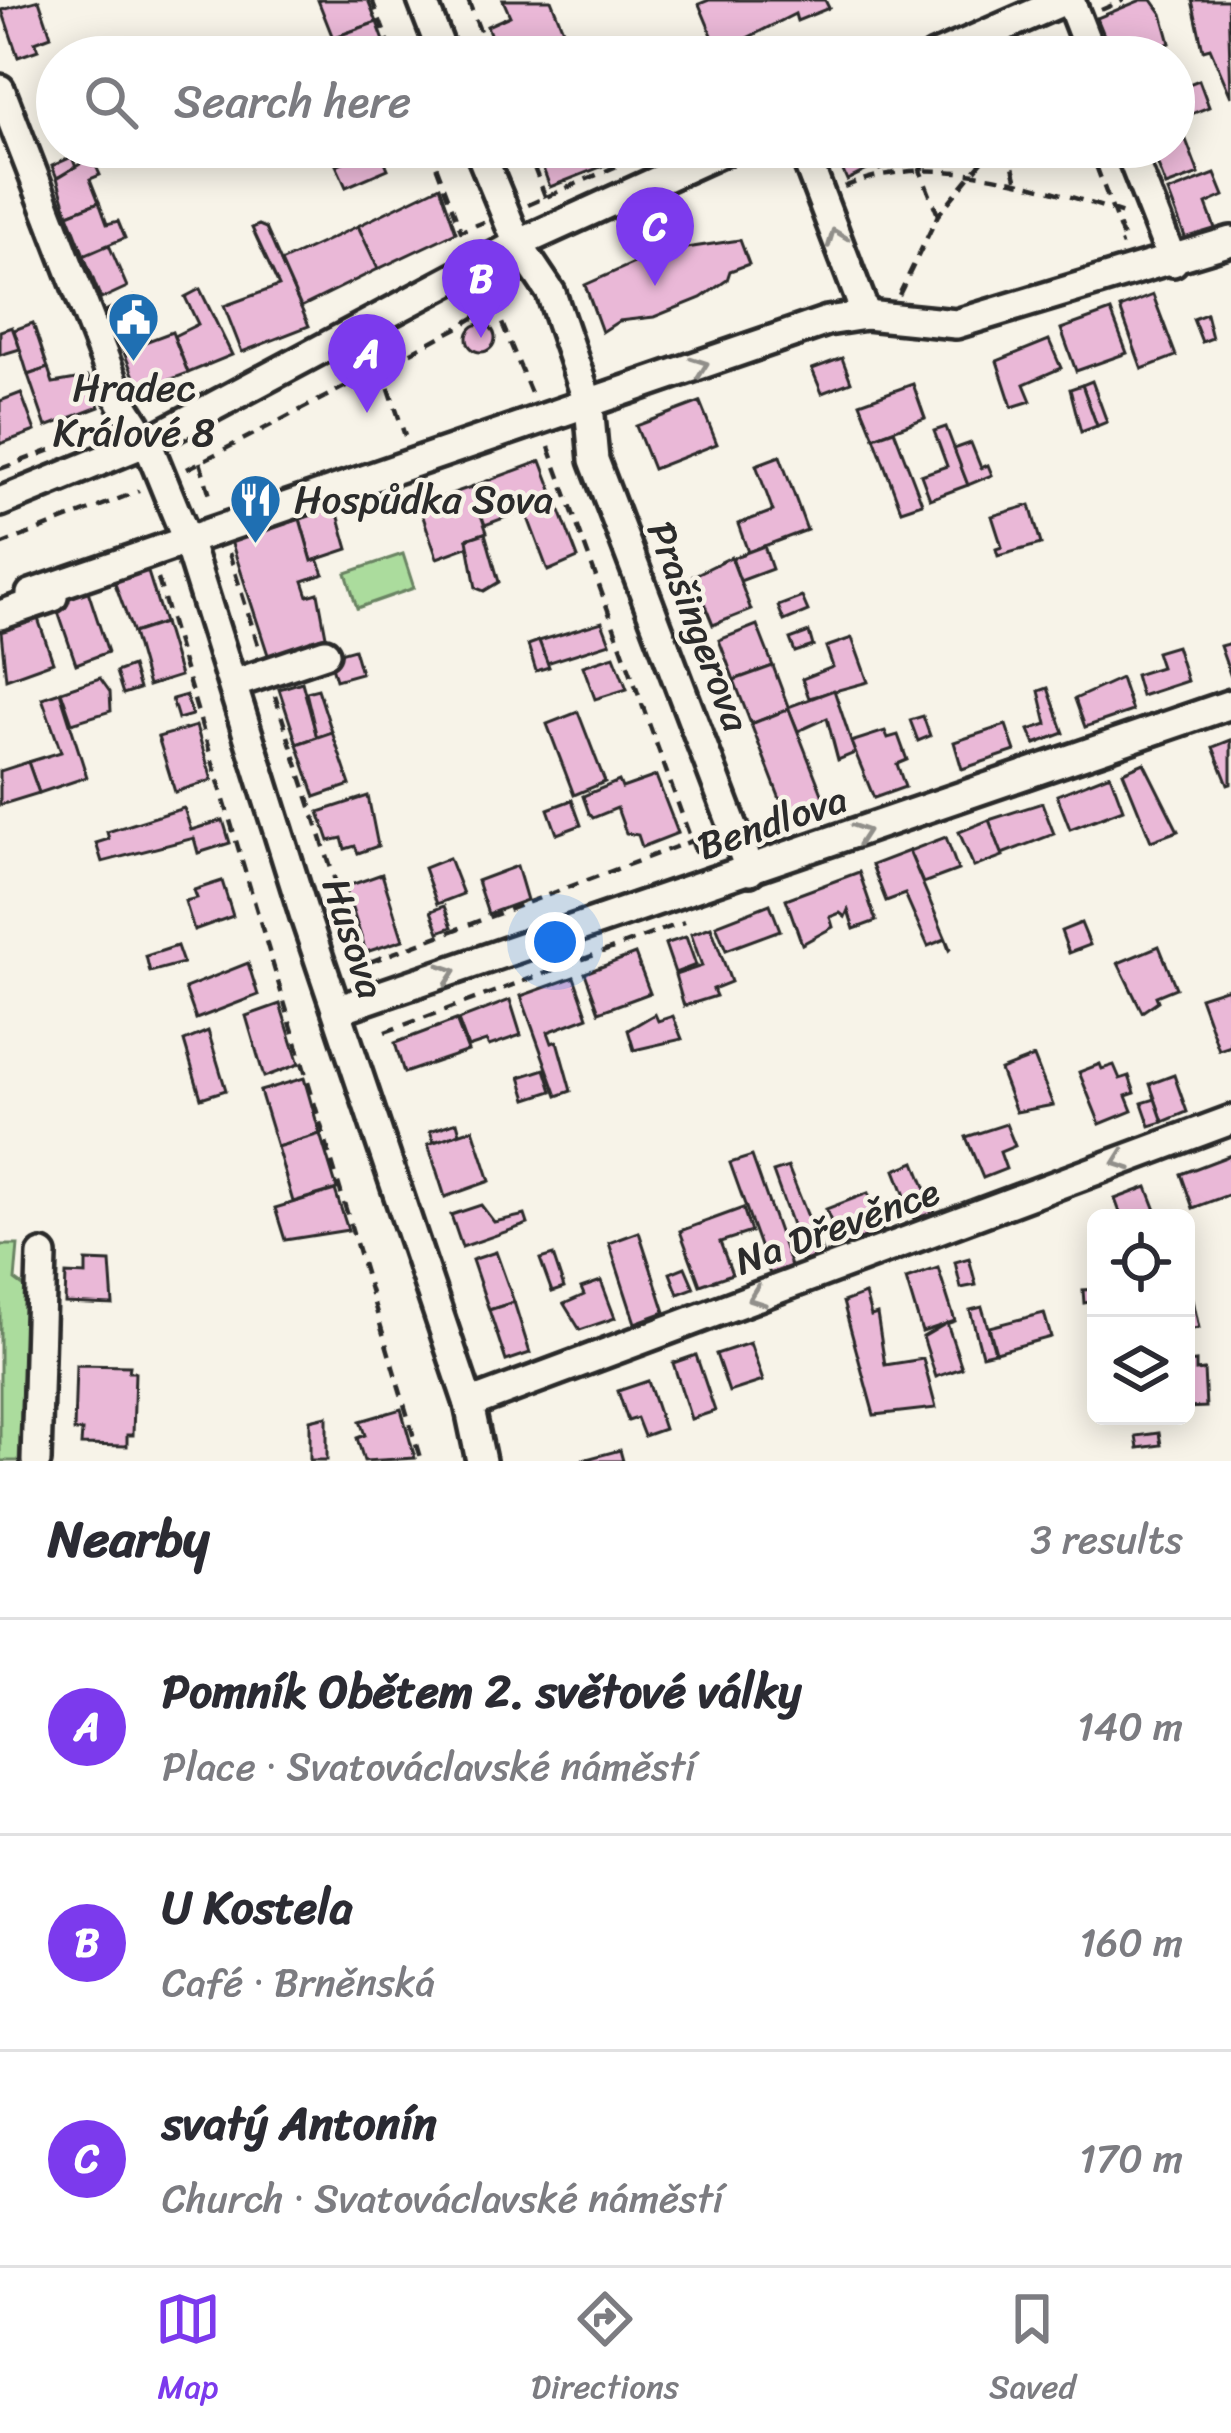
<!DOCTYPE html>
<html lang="en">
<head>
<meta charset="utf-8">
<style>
	:root { --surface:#fff; --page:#f2f2f3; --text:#2b2b33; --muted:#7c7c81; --line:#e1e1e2; --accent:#7c3aed }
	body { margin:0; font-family:Sriracha,sans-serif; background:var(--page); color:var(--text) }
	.controls { position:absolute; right:36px; bottom:36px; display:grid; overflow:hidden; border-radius:18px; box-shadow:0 6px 30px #0003 }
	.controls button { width:108px; height:108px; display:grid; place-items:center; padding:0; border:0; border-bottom:3px solid var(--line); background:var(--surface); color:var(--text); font:60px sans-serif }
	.you { position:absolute; left:555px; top:942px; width:42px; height:42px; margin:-30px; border:9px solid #fff; border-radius:50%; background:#1a73e8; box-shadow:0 0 0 18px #1a73e833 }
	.badge { display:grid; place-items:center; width:78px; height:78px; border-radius:50%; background:var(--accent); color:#fff; font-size:39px; font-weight:700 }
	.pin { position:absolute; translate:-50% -99px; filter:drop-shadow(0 3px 6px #0008) }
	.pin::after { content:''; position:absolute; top:63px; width:42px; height:36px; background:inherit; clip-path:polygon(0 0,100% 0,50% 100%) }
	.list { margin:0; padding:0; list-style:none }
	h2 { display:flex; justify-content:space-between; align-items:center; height:156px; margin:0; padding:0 48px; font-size:51px }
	h2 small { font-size:39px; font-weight:400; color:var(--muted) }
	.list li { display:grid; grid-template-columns:78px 1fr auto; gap:36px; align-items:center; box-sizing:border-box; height:216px; padding:0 48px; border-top:3px solid var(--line) }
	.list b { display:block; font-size:45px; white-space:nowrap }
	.list p { margin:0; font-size:39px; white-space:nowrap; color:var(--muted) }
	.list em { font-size:39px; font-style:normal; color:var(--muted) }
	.icon { flex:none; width:66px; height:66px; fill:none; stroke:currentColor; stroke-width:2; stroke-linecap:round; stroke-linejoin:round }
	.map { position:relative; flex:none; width:1231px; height:1461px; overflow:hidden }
	.search { position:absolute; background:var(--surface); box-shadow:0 6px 30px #0003; left:36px; right:36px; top:36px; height:132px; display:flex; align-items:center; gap:30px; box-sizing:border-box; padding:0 42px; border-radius:66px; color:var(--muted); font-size:45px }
	.sheet { height:804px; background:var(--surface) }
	nav { display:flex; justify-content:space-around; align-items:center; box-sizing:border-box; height:168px; border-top:3px solid var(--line); background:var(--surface); font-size:33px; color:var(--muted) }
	nav a { display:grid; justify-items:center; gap:6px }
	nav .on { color:var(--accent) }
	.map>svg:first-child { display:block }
	.green { fill:#abdc9d; stroke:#6b8464; stroke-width:3 }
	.building { fill:#eab8d7; stroke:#2b2b2b; stroke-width:3 }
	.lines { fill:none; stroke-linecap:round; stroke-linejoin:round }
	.minor-casing { stroke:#2b2b2b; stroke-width:36 }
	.path { stroke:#2b2b2b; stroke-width:4.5; stroke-dasharray:12 9; stroke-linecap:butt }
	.minor { stroke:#f7f3e8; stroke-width:27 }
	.oneway { stroke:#918f8a }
	.labels { text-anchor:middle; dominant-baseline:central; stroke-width:9; stroke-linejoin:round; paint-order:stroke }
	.poi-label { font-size:39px; fill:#2b2b2b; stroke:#f7f3e8 }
	.street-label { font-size:39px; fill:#2b2b2b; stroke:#f7f3e8 }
</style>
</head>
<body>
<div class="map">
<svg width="1231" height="1461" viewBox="0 0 1231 1461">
	<rect width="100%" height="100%" fill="#f7f3e8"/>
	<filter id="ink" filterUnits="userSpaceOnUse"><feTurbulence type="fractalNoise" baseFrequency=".00833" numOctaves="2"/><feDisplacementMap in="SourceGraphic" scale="24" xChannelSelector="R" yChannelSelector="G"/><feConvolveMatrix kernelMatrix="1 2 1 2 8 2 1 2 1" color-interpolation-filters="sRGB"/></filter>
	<g filter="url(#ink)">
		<!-- green -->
		<g class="green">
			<path d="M403,554L414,588L357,608L346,573Z"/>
			<path d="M0,1245H18L15,1280L26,1288L19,1461H0Z"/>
		</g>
		<!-- building -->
		<g class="building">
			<path d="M39,0L51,36L35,42L38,50L18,57L2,10Z"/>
			<path d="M318,0H368L377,22L333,38Z"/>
			<path d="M503,0H551L574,57H499L487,26L510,16Z"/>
			<path d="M709,0H825L829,8L797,21L795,14L719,52L699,4Z"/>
			<path d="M1141,0H1152L1162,14L1170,43L1135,57H1113L1097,18Z"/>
			<path d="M1192,0H1228L1231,97L1210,48L1203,50Z"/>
			<path d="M377,22L390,57H343L335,37Z"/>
			<path d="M1199,80L1209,107L1174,121V101L1180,99L1176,89Z"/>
			<path d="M57,100V142L43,105Z"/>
			<path d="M1180,124L1199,174L1166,186L1151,147H1174V126Z"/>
			<path d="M379,147L388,169L346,187L336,165Z"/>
			<path d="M535,147H634L636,153L550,187Z"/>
			<path d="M843,147H870L867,170L847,180L838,160Z"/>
			<path d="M72,157L77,170L57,178L52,166Z"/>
			<path d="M92,157L100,175L90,179L99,202L68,214L57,178Z"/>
			<path d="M1215,174L1224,196L1206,204L1216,231L1187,242L1168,192Z"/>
			<path d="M440,186L456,232L378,269L358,226Z"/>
			<path d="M99,202L107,224L118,221L125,238L84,255L68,214Z"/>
			<path d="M259,225L266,228L309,326L242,352L224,306L279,286L252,228Z"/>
			<path d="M358,226L378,269L301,307L281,262Z"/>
			<path d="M740,240L749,264L730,271L727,280L701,298L654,317L619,321L602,332L585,285L659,252Z"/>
			<path d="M109,245L127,287L101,299L84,256Z"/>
			<path d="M200,289L232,355L188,373L174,336L198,324L185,297Z"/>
			<path d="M1153,295L1176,356L1142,369L1120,308Z"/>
			<path d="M134,297L150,341L123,350L105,311Z"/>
			<path d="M1111,311L1127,353L1076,371L1061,329Z"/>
			<path d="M1206,314L1212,338L1202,342L1193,319Z"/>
			<path d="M33,323L48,368L28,375L14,330Z"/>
			<circle cx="481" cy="338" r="14"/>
			<path d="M12,327L20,349L0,355V331Z"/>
			<path d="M172,332L188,373L140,391L123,350Z"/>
			<path d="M1049,340L1061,368L1024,384L1031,401L1012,407L997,361Z"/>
			<path d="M842,358L851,382L822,393L812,369Z"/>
			<path d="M48,368L53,383L88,377L99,407L46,427L28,375Z"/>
			<path d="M1092,381L1107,422L1097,426L1082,385Z"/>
			<path d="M913,384L925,418L874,437L860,403Z"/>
			<path d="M1082,385L1097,426L1081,432L1070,389Z"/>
			<path d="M21,393L35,431L0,444V401Z"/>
			<path d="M700,402L717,444L653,469L636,426Z"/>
			<path d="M946,427L968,485L930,499L921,475L947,466L934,431Z"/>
			<path d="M894,430L922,503L901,510L874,437Z"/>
			<path d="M971,443L981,468L988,465L992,475L968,485L954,449Z"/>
			<path d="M780,456L807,530L748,552L738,524L773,511L756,465Z"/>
			<path d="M541,461L578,558L548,571L525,510L485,525L471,487Z"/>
			<path d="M471,487L487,532L467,539L470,546L437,558L419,505Z"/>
			<path d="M1030,505L1041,544L998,556L996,549L1002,547L992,516Z"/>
			<path d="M336,507L348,549L312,561L300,519Z"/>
			<path d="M300,519L312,561L318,559L324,574L303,581L308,596L318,593L326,636L310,641L313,651L271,664L231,541Z"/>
			<path d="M485,533L499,582L484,591L476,588L467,539Z"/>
			<path d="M764,546L772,569L740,581L732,558Z"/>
			<path d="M731,557L751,610L713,625L693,576Z"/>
			<path d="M147,569L164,623L133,633L114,581Z"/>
			<path d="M88,591L108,652L76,664L55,603Z"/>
			<path d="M802,597L808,611L784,621L778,606Z"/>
			<path d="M35,610L53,662L6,679L0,623Z"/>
			<path d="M602,622L610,643L547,663L539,641Z"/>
			<path d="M164,623L180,676L148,686L133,633Z"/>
			<path d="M757,625L773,666L734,680L719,640Z"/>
			<path d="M809,632L813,646L795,652L790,639Z"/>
			<path d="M852,638L868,682L809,698L802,679L833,667L826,647Z"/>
			<path d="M539,641L549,667L536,671L528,645Z"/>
			<path d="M1231,643V677L1220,646Z"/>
			<path d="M1176,646L1187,681L1141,696L1135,675L1161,667L1156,652Z"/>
			<path d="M354,649L361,673L336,680L329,656Z"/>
			<path d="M614,656L627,689L595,699L583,666Z"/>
			<path d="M132,666L139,689L123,694L116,672Z"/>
			<path d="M773,666L789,709L751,724L734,680Z"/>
			<path d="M100,678L110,692L111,711L72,723L61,691Z"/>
			<path d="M1121,678L1132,711L1085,727L1075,699Z"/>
			<path d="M302,682L317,737L297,744L279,689Z"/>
			<path d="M1048,688L1064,733L1035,744L1029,730L1047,724L1039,691Z"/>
			<path d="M318,689L332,732L317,738L306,692Z"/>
			<path d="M834,690L855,753L838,760L827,718L798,731L788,707Z"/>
			<path d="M60,692L87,777L39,793L28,762L61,752L42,698Z"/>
			<path d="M186,695L192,715L178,719L172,699Z"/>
			<path d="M789,709L829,812L790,825L751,724Z"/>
			<path d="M578,712L605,782L574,795L547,724Z"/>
			<path d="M923,716L930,736L918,741L910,720Z"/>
			<path d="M1006,725L1015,751L962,769L954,742Z"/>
			<path d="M196,726L212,780L175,792L158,737Z"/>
			<path d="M885,731L888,738L898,735L907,760L897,764L905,787L874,798L851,742Z"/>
			<path d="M332,732L350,785L315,797L297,744Z"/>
			<path d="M1231,740V784L1228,785L1213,747Z"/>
			<path d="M28,762L39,793L0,805V771Z"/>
			<path d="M1144,763L1178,831L1151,841L1123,772Z"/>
			<path d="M1110,774L1123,809L1070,829L1057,795Z"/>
			<path d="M656,776L678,833L642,847L638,835L626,833L617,808L593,818L589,813L583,796L619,781L622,788Z"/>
			<path d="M368,796L378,846L358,853L355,846L345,849L342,838L329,841L319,812Z"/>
			<path d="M572,800L581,825L557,834L548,809Z"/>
			<path d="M1042,803L1054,834L1002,854L989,820Z"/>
			<path d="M184,808L191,830L223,820L230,843L198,853L194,838L102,862L96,843L109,839L107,832Z"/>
			<path d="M989,820L1003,856L974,867L959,832Z"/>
			<path d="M946,837L958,870L923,883L909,851Z"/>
			<path d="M909,851L950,949L949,950L945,939L928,946L905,894L886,901L872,865Z"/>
			<path d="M449,858L463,894L437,904L424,868Z"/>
			<path d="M517,866L527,900L488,914L477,881Z"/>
			<path d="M859,872L876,921L854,929L848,910L845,917L840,913L830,917L833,927L802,944L786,899Z"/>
			<path d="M382,874L403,940L366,952L345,887Z"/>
			<path d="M222,881L233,916L194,930L185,901L197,898L194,890Z"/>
			<path d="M770,904L780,930L726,950L716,925Z"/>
			<path d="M444,906L452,927L439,932L431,911Z"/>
			<path d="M1081,923L1090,945L1069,953L1061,931Z"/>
			<path d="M711,927L731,982L713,989L716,996L684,1006L675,975L702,966L691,934Z"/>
			<path d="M686,937L696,965L675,973L665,944Z"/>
			<path d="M177,946L183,963L150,972L146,956Z"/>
			<path d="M1159,946L1176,988L1156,996L1158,1001L1142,1012L1118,963Z"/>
			<path d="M635,954L650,993L599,1012L585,973Z"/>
			<path d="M248,963L258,995L196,1019L185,988Z"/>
			<path d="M574,977L588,1017L548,1032L552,1043L557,1041L571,1091L557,1096L521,996Z"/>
			<path d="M1228,988L1231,1046L1219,1050L1200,997Z"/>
			<path d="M510,1000L521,1035L489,1046L486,1041L468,1047L458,1020Z"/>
			<path d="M280,1004L299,1064L264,1077L246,1016Z"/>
			<path d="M655,1014L658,1021L673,1016L682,1039L634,1050L628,1030Z"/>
			<path d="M456,1020L468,1051L404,1073L395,1043Z"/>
			<path d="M208,1031L226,1090L201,1098L184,1041Z"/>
			<path d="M1034,1057L1053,1105L1016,1112L1000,1070Z"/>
			<path d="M1100,1064L1102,1069L1114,1065L1120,1079L1129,1076L1135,1093L1126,1096L1132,1111L1100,1124L1079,1072Z"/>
			<path d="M545,1069L552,1091L527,1099L520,1077Z"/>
			<path d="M1174,1075L1187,1112L1163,1122L1150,1084Z"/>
			<path d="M304,1078L320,1134L277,1147L260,1091Z"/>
			<path d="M1155,1099L1163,1122L1150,1126L1142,1103Z"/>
			<path d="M457,1122L460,1133L434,1142L430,1131Z"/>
			<path d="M1006,1124L1015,1146L1000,1152L1006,1169L983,1178L966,1137Z"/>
			<path d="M473,1129L490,1181L445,1197L428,1144Z"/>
			<path d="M320,1134L337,1189L293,1202L277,1147Z"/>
			<path d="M1231,1155V1194L1193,1208L1181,1174Z"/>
			<path d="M752,1156L791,1266L770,1274L730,1163Z"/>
			<path d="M915,1162L935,1212L914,1219L895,1170Z"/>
			<path d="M788,1167L823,1254L805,1261L773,1172Z"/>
			<path d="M1147,1187L1159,1218H1122L1115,1199Z"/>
			<path d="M335,1190L348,1230L285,1240L275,1208Z"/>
			<path d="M868,1193L883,1231L841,1247L826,1209Z"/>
			<path d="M481,1205L494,1222L525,1215L528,1224L462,1247L451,1215Z"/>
			<path d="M743,1208L751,1232L720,1242L732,1274L700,1285L680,1231Z"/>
			<path d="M639,1232L665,1312L635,1323L609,1243Z"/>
			<path d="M496,1252L514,1302L489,1310L472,1260Z"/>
			<path d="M553,1255L564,1288L552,1292L540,1259Z"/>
			<path d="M969,1258L976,1285L961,1288L955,1262Z"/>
			<path d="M86,1261L110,1262L113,1305L65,1303L66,1274L86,1275Z"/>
			<path d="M685,1267L694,1288L678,1294L670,1273Z"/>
			<path d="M938,1268L955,1321L922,1332L906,1279Z"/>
			<path d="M601,1281L615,1318L580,1330L564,1304L584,1295L581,1288Z"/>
			<path d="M1190,1285L1199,1328L1186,1330V1286Z"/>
			<path d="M1096,1289V1301L1084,1303L1083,1290Z"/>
			<path d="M865,1294L871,1316L877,1314L885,1365L923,1359L936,1408L874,1415L843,1302Z"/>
			<path d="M514,1302L530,1353L506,1361L489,1310Z"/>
			<path d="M982,1307L995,1352L982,1355L970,1310Z"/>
			<path d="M1044,1313L1051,1337L996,1352L989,1327Z"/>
			<path d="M947,1323L962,1368L936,1377L923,1337Z"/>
			<path d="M750,1343L763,1381L729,1392L716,1354Z"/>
			<path d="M696,1355L715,1411L691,1419L673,1363Z"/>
			<path d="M1196,1362V1371L1204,1370L1206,1407L1186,1408V1363Z"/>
			<path d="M76,1365L130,1366L129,1372H135L133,1435H127V1446L81,1445L82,1431H74Z"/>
			<path d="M648,1381L664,1429L644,1436L637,1418L628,1421L618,1391Z"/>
			<path d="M401,1409L415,1458L364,1461L357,1438L365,1435L360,1421Z"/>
			<path d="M327,1416V1460H310V1420Z"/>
			<path d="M1159,1433L1161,1445L1138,1448L1136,1436Z"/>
			<path d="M620,1450L623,1461H579Z"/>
		</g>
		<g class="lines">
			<defs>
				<g id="minor">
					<path d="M422,0L444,57"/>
					<path d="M1070,0L1092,57"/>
					<path d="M934,57L1065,0"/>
					<path d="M0,89L121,401L147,442L187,540L305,917L469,1404L481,1461"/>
					<path d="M478,147L518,244L551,293L589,405L594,460L750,871"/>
					<path d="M802,147L866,315"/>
					<path d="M1128,147L1173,262"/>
					<path d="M0,502L147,442L518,244L732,147"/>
					<path d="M31,594L827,321L866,315L956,324L1231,241"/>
					<path d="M0,615L53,597"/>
					<path d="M233,684L325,653"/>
					<path d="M337,1010L1231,704"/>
					<path d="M469,1404L1231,1120"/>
					<path d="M36,1461L42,1255"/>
				</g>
			</defs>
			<!-- minor casing -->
			<use href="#minor" class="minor-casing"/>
			<!-- path -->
			<g class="path">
				<path d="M372,0L394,57"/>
				<path d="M468,0L490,57"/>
				<path d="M1101,10L1124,0"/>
				<path d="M829,49L833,57"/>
				<path d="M1029,57L1052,47L1055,57"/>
				<path d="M429,147L461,231L484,222"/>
				<path d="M526,147L547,201"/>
				<path d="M871,147L881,171"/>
				<path d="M1008,147L1017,182"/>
				<path d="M1089,147L1125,243L1120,245"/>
				<path d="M844,187C930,149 1038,185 1123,214"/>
				<path d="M528,205L660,147"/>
				<path d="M938,215L920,170L946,147"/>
				<path d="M899,295L938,215L994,147"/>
				<path d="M494,304L531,393"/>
				<path d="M382,368L405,436"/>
				<path d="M549,447L698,859"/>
				<path d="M200,462L212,502"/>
				<path d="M0,469L51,450"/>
				<path d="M187,469L459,327L520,289"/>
				<path d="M0,545L139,491"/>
				<path d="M229,553L260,651"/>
				<path d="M158,579L421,1461"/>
				<path d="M275,696L366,976"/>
				<path d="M351,969L710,834"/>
				<path d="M385,1032L684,922"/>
			</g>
			<!-- minor -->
			<use href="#minor" class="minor"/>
		</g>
		<!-- one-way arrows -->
		<defs><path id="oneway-chevron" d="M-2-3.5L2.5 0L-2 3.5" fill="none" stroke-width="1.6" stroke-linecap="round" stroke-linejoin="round" transform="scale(3)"/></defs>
		<g class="oneway">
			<use href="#oneway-chevron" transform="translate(836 237) rotate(-111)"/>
			<use href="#oneway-chevron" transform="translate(700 366) rotate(-20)"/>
			<use href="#oneway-chevron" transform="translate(861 833) rotate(-19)"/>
			<use href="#oneway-chevron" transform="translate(448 973) rotate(-19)"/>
			<use href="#oneway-chevron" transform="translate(1121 1161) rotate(160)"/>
			<use href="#oneway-chevron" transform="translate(756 1297) rotate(160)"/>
		</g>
	</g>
	<!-- icons -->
	<defs>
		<symbol id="civic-pin" viewBox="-11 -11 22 30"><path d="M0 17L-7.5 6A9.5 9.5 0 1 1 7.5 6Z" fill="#1f6fb2" stroke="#f7f3e8"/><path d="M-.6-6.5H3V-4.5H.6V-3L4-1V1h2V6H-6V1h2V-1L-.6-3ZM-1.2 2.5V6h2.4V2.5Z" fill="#fff"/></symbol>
		<symbol id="restaurant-pin" viewBox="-11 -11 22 30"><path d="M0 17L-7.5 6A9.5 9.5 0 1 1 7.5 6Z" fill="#1f6fb2" stroke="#f7f3e8"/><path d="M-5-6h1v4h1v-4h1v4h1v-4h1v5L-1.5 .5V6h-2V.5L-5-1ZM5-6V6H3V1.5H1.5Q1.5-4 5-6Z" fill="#fff"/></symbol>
	</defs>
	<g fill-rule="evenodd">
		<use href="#civic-pin" x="104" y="288" width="59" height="81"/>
		<use href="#restaurant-pin" x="226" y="470" width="59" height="81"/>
	</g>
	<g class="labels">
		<!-- poi labels -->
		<g class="poi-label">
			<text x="134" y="387">Hradec<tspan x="134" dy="45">Králové 8</tspan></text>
			<text x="294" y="499" text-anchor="start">Hospůdka Sova</text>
		</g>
		<!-- street labels -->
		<g class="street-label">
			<text transform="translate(699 626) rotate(69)">Prašingerova</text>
			<text transform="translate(772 822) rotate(-19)">Bendlova</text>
			<text transform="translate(354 938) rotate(72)">Husova</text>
			<text transform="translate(837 1226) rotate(-20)">Na Dřevěnce</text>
		</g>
	</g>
</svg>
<div class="controls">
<button><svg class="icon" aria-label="locate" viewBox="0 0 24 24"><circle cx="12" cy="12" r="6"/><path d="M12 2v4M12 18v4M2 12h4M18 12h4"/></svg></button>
<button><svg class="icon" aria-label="layers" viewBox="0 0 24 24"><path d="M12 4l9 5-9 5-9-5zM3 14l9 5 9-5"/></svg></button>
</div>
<div class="you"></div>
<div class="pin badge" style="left:367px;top:413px">A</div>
<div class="pin badge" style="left:481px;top:338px">B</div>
<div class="pin badge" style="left:655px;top:286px">C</div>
<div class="search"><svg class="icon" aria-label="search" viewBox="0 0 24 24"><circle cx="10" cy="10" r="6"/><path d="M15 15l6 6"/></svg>Search here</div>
</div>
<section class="sheet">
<h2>Nearby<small>3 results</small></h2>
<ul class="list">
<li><span class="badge">A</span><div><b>Pomník Obětem 2. světové války</b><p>Place · Svatováclavské náměstí</p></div><em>140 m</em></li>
<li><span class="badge">B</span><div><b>U Kostela</b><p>Café · Brněnská</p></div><em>160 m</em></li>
<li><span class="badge">C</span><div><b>svatý Antonín</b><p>Church · Svatováclavské náměstí</p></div><em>170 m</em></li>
</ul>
</section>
<nav>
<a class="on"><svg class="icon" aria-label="map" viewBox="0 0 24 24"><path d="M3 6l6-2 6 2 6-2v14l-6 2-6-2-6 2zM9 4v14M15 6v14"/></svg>Map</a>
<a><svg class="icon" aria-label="directions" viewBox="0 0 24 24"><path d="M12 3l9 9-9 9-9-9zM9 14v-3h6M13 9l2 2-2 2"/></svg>Directions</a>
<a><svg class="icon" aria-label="saved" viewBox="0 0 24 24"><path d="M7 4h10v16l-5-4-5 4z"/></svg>Saved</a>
</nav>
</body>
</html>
